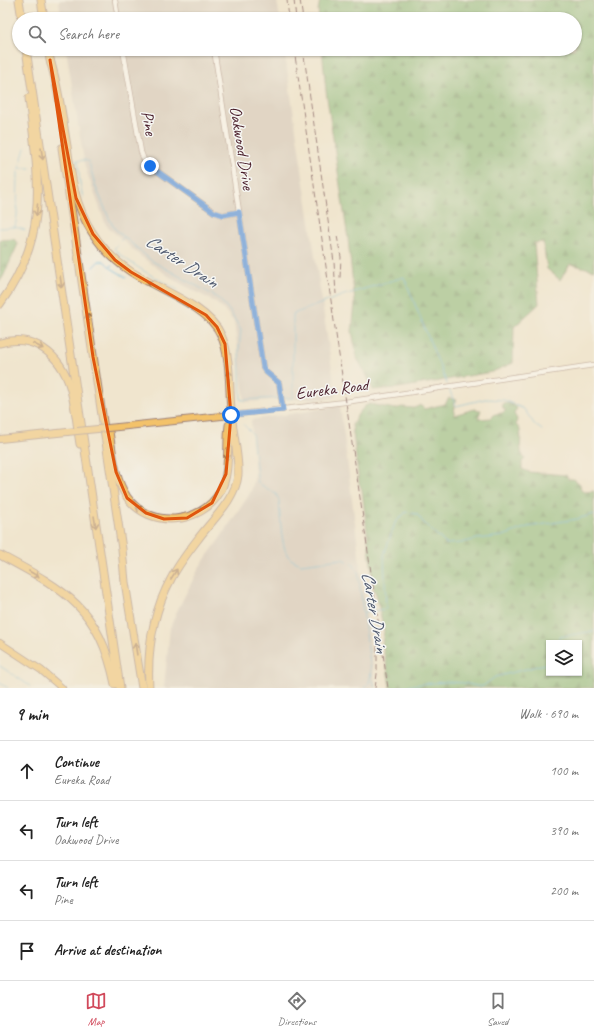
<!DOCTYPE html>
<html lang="en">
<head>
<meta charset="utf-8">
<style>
	:root { --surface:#fff; --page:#f2f2f2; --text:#222; --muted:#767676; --line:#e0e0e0; --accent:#d1495b }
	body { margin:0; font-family:Caveat,sans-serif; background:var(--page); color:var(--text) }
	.controls { position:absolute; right:12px; bottom:12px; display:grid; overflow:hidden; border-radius:0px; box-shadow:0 1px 3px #0004 }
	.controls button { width:36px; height:36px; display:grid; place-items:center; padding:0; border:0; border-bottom:1px solid var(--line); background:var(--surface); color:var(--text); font:20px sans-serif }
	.stop { position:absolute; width:12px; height:12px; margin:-9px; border:3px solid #1a73e8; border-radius:50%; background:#fff }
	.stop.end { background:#1a73e8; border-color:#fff; box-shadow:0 1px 4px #0008 }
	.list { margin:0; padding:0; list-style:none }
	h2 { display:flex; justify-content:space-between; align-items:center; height:52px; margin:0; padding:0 16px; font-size:17px }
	h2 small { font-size:13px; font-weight:400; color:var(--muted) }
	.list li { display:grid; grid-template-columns:26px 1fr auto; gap:12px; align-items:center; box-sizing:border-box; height:60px; padding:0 16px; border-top:1px solid var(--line) }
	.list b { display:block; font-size:15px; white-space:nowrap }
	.list p { margin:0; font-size:13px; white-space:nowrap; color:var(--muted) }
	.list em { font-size:13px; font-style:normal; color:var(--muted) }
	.icon { flex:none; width:22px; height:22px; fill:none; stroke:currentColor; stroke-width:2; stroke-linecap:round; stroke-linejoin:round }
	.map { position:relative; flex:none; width:594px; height:688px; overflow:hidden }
	.search { position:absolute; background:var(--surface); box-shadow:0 1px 3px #0004; left:12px; right:12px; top:12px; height:44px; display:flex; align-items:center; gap:10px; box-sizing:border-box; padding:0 14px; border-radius:22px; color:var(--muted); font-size:15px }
	.sheet { height:292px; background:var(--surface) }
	nav { display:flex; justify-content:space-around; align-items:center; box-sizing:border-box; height:56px; border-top:1px solid var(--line); background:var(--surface); font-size:11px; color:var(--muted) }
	nav a { display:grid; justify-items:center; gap:2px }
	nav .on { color:var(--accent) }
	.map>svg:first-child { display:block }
	.industrial { fill:#cec2b9 }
	.forest { fill:url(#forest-firs); stroke:#636a4e; fill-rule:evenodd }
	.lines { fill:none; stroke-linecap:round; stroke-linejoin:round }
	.stream { stroke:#54add2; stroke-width:1 }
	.minor-casing { stroke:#9d827c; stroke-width:6 }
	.major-casing { stroke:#9d827c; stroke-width:8 }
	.highway-casing { stroke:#9d827c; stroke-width:9 }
	.minor { stroke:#fff; stroke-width:4.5 }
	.major { stroke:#f3c26a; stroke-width:6 }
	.highway { stroke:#f3c26a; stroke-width:7 }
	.rail { stroke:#4a1f2b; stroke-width:1; stroke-dasharray:6 3; stroke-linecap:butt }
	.major-bridge-casing { stroke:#9d827c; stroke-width:8; stroke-linecap:butt }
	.major-bridge { stroke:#f3c26a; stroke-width:6 }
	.oneway { stroke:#9e704a }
	.route { stroke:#1a73e8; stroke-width:5 }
	.marked { fill:none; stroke:#e0560e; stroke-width:3; stroke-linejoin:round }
	.labels { text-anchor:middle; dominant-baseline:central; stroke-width:3; stroke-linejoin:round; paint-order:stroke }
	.street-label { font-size:17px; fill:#4a1f2b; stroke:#f6f6f2 }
	.water-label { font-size:18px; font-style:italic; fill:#4e586e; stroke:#f6f6f2 }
</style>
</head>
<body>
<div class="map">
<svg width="594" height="688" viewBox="0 0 594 688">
	<defs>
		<pattern id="forest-firs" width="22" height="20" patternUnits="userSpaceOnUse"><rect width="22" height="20" fill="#7cb472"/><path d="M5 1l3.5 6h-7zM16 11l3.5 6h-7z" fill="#68925e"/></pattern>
	</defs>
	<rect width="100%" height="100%" fill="#f6f6f2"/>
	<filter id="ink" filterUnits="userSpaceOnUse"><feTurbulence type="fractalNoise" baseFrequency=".025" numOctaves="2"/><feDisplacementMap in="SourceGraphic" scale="8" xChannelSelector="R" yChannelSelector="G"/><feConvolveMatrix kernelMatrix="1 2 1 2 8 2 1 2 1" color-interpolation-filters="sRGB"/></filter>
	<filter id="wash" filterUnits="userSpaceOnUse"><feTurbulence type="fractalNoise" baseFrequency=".012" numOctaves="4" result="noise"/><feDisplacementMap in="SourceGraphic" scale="16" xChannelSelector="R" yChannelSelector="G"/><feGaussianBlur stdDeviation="0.9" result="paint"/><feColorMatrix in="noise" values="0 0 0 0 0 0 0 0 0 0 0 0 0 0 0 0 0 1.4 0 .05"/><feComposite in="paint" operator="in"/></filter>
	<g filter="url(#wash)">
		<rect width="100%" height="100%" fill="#f0e5ce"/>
		<!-- industrial -->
		<g class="industrial">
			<path d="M59,0H277L280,19H61Z"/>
			<path d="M66,49H284L336,396L332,398L320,399H295L245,402L234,322L227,313L215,302L174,280L139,255L106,225L85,167Z"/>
			<path d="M340,405L376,688H164L170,628L177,611L200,566L219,540L249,495L252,488L255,475L251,420L309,411Z"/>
		</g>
		<!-- forest -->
		<g class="forest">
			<path d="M320,0H594V270L570,264L560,280L547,269L543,242L534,243L539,304L514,327L513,363L492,372L398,388L373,390L368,378L357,358L352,331L355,303L348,239L326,91L322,49H575V19H319L318,10Z"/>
			<path d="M14,239L18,244L3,277L0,281V240Z"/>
			<path d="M449,398L457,400L453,403L455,406L454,415L474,409L481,410L478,419L491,418L495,414L502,413L506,410L503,408L502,405L503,403C508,403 514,404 517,408L514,414L517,419L516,425C524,430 519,441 521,450C521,453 523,456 525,459L522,462V469L529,472L566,475L568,479H574L580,484L581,490L584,492L594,491V688H390L387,667L382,644L384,631L376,594L374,590L362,490L359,483L352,425L358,414L365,406L370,404L395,409L402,407L414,408L421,405L424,409L445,404ZM549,643H579V673H549Z"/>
		</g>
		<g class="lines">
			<!-- stream -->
			<g class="stream">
				<path d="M75,161L85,160L89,162L95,185L109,218L115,229L152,261L213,295L220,300L229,310L241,330L239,350L241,400L280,398"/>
				<path d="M78,161L80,183L83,198"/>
				<path d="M19,168H30"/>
				<path d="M15,227L17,216L18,172L25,148"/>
				<path d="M0,228L15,227L25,230"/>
				<path d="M120,241L124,237"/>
				<path d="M117,245L114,249C132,266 156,278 178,290"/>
				<path d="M93,267L99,261H104L110,267L112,265"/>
				<path d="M111,268L126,277"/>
				<path d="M449,389L456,406L485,399L504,400L524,409L535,425L542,430"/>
				<path d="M283,398H293V314L344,295L404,277L447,384"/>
				<path d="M244,425L252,433L258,483L276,494L279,500C280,513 281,546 288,556C291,560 296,562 301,564L342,559L353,564L358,572L371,672L375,688"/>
				<path d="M364,612L386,609L384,555L395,523L406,512L417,514L423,522L446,544L461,543L477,539L503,536L527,527L577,519L594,514"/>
				<path d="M559,643V637L594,631"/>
				<path d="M0,666L30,686"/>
				<path d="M0,683L8,688"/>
				<path d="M364,688L369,683L371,673"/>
				<path d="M397,688L420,684L447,682L464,683L477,686H483L495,677L549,663"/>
			</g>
		</g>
	</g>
	<g filter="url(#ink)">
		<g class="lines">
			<defs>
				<g id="minor">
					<path d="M115,0L118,19"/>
					<path d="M123,49L141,152L144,160L150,166L214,212L223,215L239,212"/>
					<path d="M214,49L263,367L266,372L279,383L283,410"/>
					<path d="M231,415L345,402L594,365"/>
				</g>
				<g id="major">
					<path d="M118,427L231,415"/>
					<path d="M0,439L67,432"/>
					<path d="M0,643L41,670L62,688"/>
				</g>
				<g id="highway">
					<path d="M19,0L22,19"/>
					<path d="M41,0L44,19"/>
					<path d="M26,49L120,688"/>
					<path d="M48,49L51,64"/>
					<path d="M50,60C59,88 62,117 67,146C71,176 75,206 92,232C102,248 115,261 130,271C156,289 208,305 221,335C231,357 229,386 231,410C232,432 239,454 238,475C236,499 211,521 198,539C188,552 178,565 171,579C153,612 147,650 149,688"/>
					<path d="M62,148L122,549L125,582L142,688"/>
					<path d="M0,304C51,235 38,177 29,98"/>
					<path d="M0,343C14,339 26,339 39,346C75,366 74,408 80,444"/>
					<path d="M109,432C113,454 114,478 127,497C149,529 201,525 220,492C231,472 226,447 229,425"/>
					<path d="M0,555C65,590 99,607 115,684"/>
				</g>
			</defs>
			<!-- minor casing -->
			<use href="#minor" class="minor-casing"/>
			<!-- major casing -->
			<use href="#major" class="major-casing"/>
			<!-- highway casing -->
			<use href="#highway" class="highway-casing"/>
			<!-- minor -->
			<use href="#minor" class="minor"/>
			<!-- major -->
			<use href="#major" class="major"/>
			<!-- highway -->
			<use href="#highway" class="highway"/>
			<!-- rail -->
			<g class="rail">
				<path d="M287,0L289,19"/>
				<path d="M294,0L296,19"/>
				<path d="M300,0L303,19"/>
				<path d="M294,49L388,688"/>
				<path d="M303,49L334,262L336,294"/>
				<path d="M337,236L341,257L340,278"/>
				<path d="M375,688L377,674V646"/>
			</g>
			<defs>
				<path id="major-bridge" d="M67,432L118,427"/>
			</defs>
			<!-- major-bridge casing -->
			<use href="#major-bridge" class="major-bridge-casing"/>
			<!-- major-bridge -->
			<use href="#major-bridge" class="major-bridge"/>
		</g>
		<!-- one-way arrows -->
		<defs><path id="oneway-shaft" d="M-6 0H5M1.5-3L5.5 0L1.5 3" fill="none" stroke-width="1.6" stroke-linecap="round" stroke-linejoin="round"/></defs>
		<g class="oneway">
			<use href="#oneway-shaft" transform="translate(42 154) rotate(81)"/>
			<use href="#oneway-shaft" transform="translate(37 210) rotate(95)"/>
			<use href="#oneway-shaft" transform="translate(61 282) rotate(82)"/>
			<use href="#oneway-shaft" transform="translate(152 284) rotate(-151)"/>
			<use href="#oneway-shaft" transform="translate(88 319) rotate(-98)"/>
			<use href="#oneway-shaft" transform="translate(38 346) rotate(27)"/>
			<use href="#oneway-shaft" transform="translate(229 376) rotate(-93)"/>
			<use href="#oneway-shaft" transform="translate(227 454) rotate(93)"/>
			<use href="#oneway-shaft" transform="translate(141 510) rotate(-146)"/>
			<use href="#oneway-shaft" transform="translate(95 522) rotate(81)"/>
			<use href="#oneway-shaft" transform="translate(34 574) rotate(30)"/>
			<use href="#oneway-shaft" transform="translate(174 574) rotate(-58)"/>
			<use href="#oneway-shaft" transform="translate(136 649) rotate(-99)"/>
		</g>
	</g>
	<g class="lines" filter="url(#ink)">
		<!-- route -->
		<path class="route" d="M150,166L214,212L223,215L239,212L263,367L266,372L279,383L283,410L231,415"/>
	</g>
	<!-- marked area -->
	<path d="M0 0H594V688H0ZM50,60L76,198L93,234L115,260L131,272L206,315L217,327L225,344L231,415L226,474L212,503L187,518L164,519L146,513L127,498L116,472L93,357Z" fill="#f0e5ce" fill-opacity=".55" fill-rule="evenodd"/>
	<path class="marked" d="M50,60L76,198L93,234L115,260L131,272L206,315L217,327L225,344L231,415L226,474L212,503L187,518L164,519L146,513L127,498L116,472L93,357Z"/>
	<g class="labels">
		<!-- street labels -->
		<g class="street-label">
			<text transform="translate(149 123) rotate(80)">Pine</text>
			<text transform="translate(242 148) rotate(81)">Oakwood Drive</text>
			<text transform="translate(332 389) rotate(-7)">Eureka Road</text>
		</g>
		<!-- water labels -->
		<g class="water-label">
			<text transform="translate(182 261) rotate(33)">Carter Drain</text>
			<text transform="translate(375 612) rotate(80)">Carter Drain</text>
		</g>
	</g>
</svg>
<div class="controls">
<button><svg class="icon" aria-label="layers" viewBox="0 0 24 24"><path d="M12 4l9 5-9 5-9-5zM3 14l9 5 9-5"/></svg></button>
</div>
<div class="stop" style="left:231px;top:415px"></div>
<div class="stop end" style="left:150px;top:166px"></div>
<div class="search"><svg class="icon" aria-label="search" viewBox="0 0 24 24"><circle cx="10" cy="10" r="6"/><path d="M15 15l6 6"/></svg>Search here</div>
</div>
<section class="sheet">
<h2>9 min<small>Walk · 690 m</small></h2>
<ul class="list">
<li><svg class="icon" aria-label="ahead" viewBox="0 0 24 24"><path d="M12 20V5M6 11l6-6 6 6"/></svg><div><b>Continue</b><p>Eureka Road</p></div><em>100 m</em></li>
<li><svg class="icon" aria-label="left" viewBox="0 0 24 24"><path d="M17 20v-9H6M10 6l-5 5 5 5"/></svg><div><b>Turn left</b><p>Oakwood Drive</p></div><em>390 m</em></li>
<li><svg class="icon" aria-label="left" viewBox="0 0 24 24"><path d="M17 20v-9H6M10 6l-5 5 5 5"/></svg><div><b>Turn left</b><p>Pine</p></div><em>200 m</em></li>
<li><svg class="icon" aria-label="arrive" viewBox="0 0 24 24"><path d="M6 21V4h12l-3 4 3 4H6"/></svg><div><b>Arrive at destination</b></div></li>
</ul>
</section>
<nav>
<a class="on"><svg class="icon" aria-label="map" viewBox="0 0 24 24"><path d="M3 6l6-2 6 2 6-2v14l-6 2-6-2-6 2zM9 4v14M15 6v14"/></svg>Map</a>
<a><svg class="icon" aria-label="directions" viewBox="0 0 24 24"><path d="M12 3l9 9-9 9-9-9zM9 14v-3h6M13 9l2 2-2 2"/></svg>Directions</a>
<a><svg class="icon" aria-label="saved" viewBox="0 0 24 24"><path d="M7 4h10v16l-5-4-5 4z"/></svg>Saved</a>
</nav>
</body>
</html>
